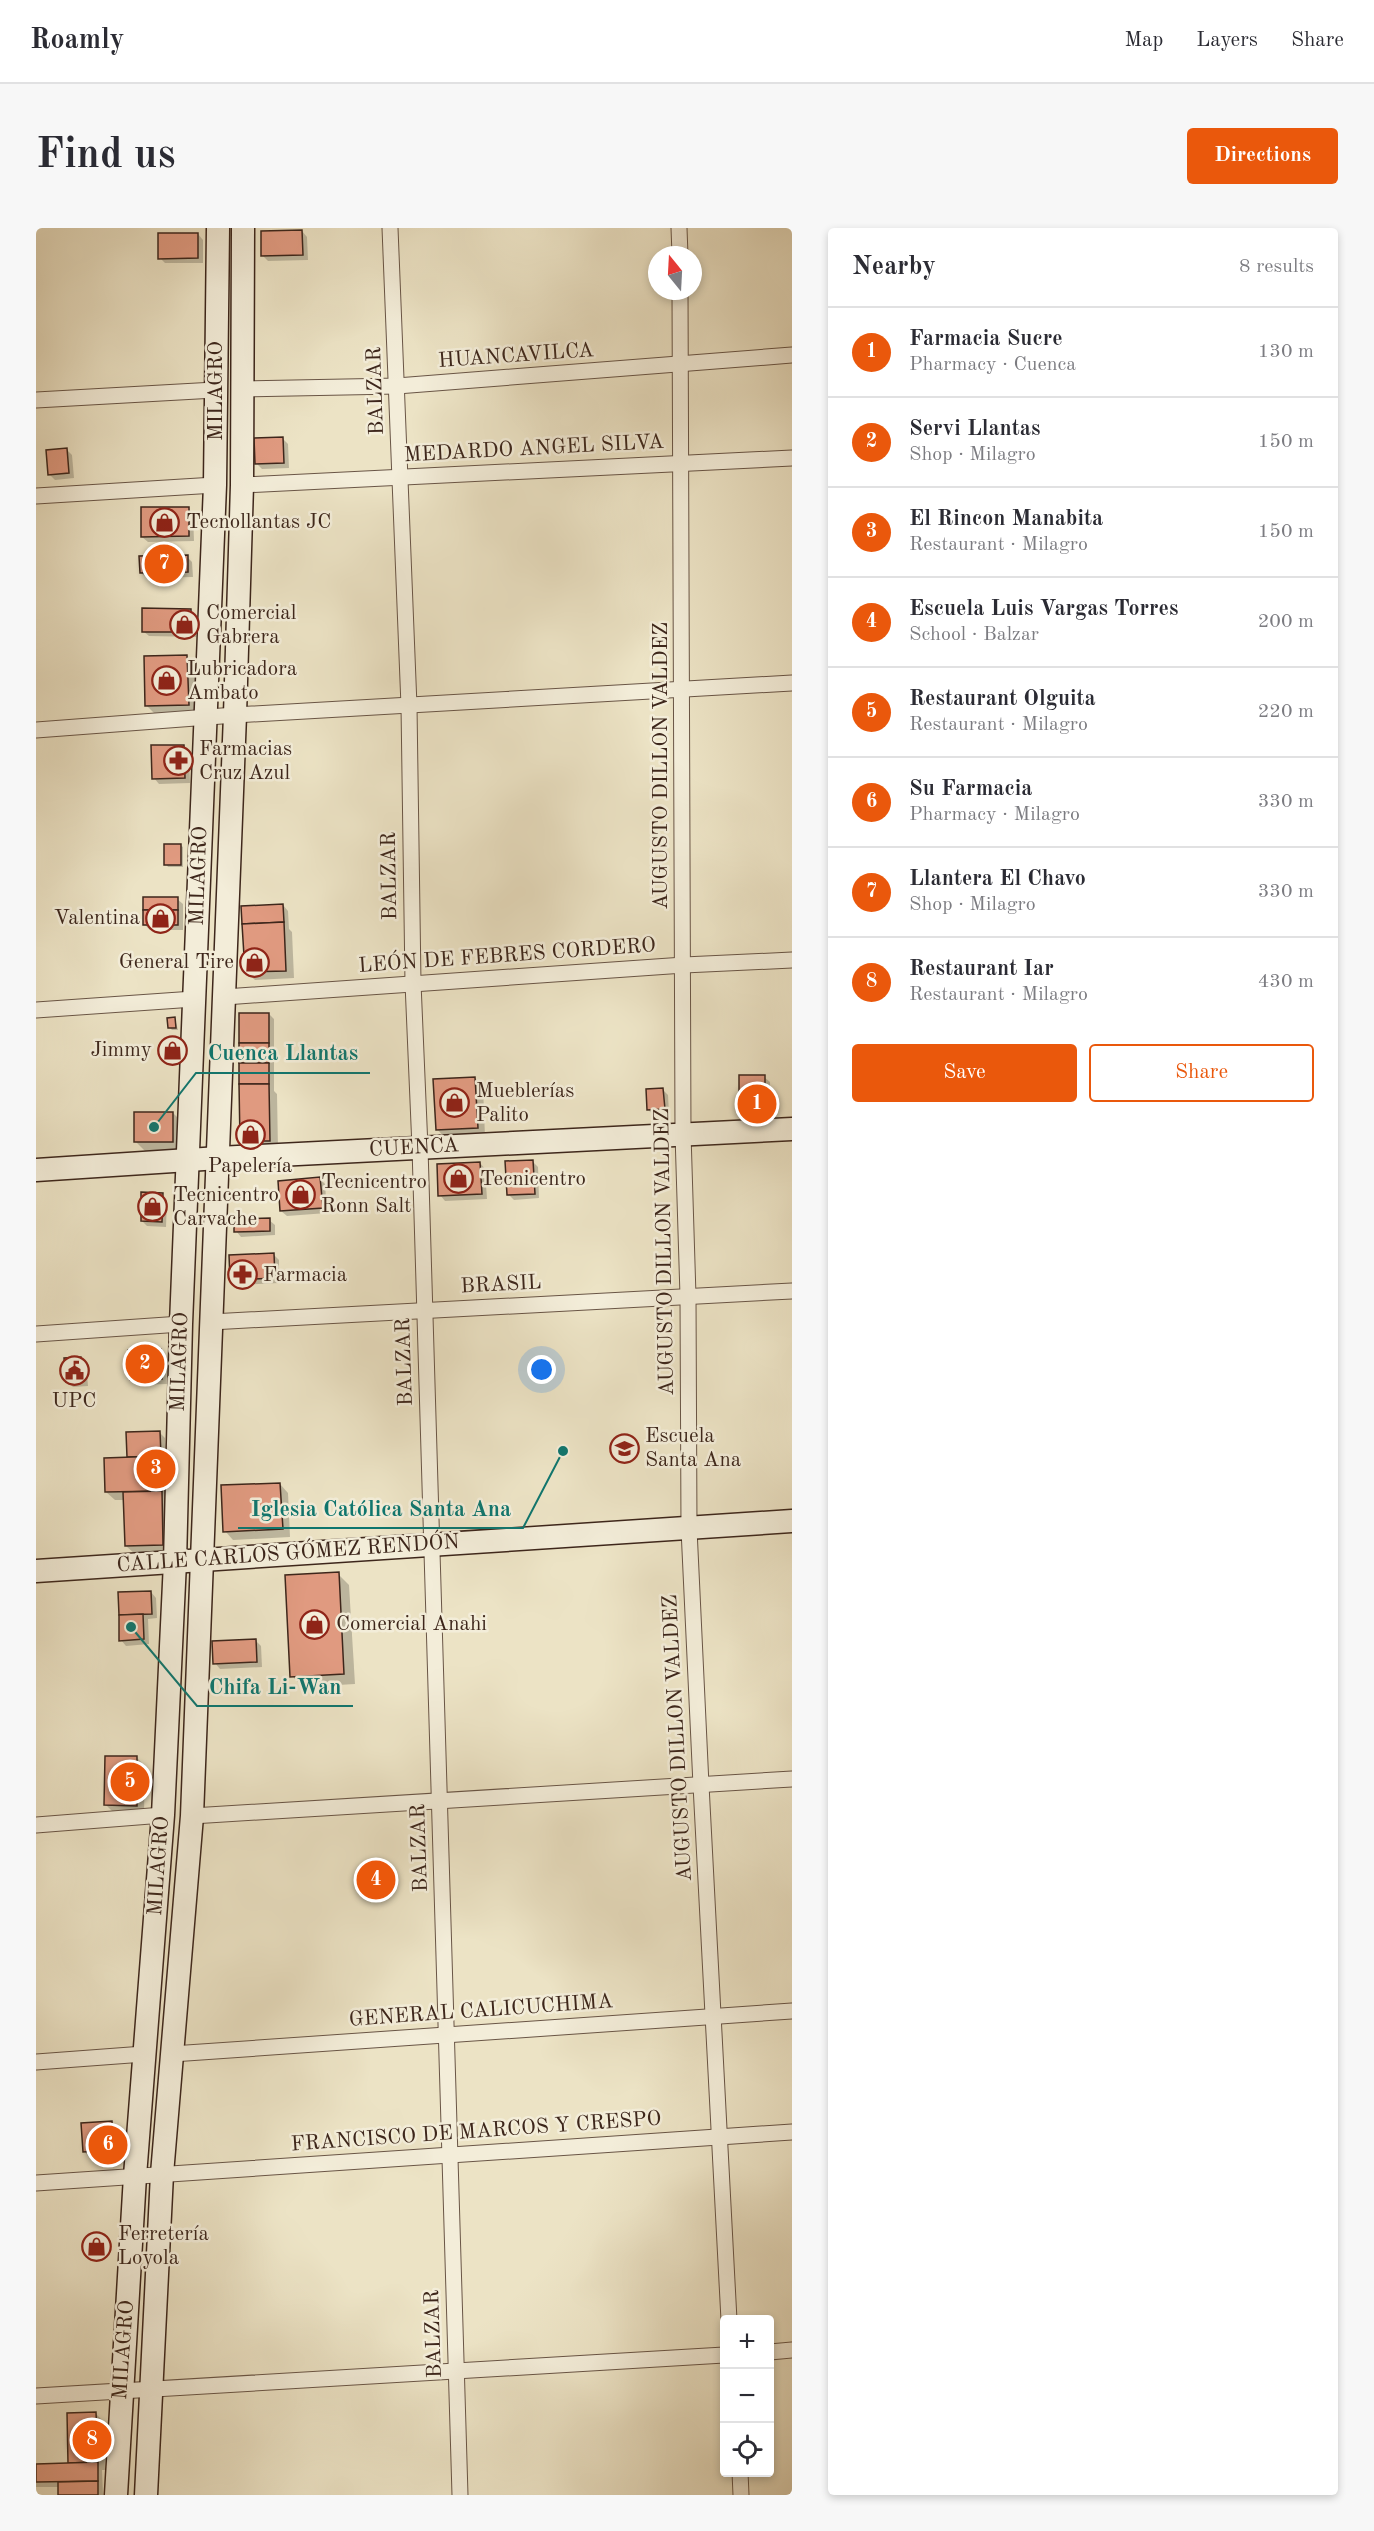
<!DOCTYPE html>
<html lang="en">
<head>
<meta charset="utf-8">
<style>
	:root { --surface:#fff; --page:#f7f7f7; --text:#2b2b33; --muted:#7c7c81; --line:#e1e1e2; --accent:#ea580c }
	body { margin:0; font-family:"Old Standard TT",serif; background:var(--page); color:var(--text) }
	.controls { position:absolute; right:18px; bottom:18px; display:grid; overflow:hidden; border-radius:6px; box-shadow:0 3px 9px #0003 }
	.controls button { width:54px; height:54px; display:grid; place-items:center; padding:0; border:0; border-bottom:2px solid var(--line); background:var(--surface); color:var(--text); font:30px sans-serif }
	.compass { position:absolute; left:612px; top:18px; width:54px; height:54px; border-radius:50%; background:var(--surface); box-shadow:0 3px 9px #0003; rotate:342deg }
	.you { position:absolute; left:506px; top:1142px; width:21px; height:21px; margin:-15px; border:4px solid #fff; border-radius:50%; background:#1a73e8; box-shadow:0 0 0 9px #1a73e833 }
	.badge { display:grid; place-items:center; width:39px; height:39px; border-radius:50%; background:var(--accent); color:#fff; font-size:20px; font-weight:700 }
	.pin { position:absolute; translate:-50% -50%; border:3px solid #fff; box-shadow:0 2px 6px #0006 }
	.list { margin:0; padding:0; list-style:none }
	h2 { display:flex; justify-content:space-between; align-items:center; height:78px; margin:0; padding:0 24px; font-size:26px }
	h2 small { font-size:20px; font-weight:400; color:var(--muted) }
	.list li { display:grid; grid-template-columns:39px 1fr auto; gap:18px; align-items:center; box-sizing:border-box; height:90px; padding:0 24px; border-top:2px solid var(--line) }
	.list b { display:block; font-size:22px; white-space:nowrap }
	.list p { margin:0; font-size:20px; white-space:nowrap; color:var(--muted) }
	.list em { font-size:20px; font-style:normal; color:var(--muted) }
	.actions { display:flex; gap:12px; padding:18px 24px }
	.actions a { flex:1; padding:14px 0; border:2px solid var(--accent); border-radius:6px; text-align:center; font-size:21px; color:var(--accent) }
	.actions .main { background:var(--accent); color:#fff }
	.icon { flex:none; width:33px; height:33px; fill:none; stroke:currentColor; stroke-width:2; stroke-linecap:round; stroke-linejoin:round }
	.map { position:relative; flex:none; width:756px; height:2267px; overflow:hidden; border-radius:6px }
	header { display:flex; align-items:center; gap:36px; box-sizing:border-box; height:84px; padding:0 30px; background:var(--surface); border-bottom:2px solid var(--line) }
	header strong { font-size:28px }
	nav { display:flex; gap:33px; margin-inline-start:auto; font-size:21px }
	.intro { display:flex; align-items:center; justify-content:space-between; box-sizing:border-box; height:144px; padding:0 36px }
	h1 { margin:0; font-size:42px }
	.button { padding:15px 27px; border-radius:6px; background:var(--accent); color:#fff; font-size:21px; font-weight:700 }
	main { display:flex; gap:36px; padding:0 36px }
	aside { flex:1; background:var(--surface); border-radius:6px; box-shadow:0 3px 9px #0003 }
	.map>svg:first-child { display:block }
	.shadow { fill:#0003 }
	.building { fill:#e09a80; stroke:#3d261b; stroke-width:1.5 }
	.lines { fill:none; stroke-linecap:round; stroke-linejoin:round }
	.street-casing { stroke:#695546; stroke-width:17 }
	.secondary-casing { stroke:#3d261b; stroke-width:25 }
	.street { stroke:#f3edd9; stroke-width:15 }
	.secondary { stroke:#f3edd9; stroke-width:22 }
	.labels { text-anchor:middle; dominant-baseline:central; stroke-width:5; stroke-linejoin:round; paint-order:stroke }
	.street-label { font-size:21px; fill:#3d261b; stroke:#f3edd9 }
	.poi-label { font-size:21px; fill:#3d261b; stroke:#f3edd9; text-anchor:start }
	.leader { fill:none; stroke:#0f766e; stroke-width:2 }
	.callout-dot { fill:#0f766e; stroke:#f3edd9; stroke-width:2 }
	.callout-label { font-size:22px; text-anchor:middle; font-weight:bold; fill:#0f766e; stroke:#f3edd9; stroke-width:5; stroke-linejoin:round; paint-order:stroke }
</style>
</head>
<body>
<header>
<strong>Roamly</strong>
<nav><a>Map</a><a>Layers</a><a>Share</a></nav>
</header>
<div class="intro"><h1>Find us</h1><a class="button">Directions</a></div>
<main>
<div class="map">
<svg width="756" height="2267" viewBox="0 0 756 2267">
	<rect width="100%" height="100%" fill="#ece3c5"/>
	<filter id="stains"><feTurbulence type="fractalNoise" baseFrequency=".00333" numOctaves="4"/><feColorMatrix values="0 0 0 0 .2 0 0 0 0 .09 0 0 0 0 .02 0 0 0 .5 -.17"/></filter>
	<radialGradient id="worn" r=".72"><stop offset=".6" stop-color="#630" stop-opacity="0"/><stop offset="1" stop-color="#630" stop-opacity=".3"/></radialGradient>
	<!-- shadow -->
	<g class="shadow">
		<path d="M266,3L271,9L272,32L232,33L227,28Z"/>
		<path d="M162,6L167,12V35H129L124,30Z"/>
		<path d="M246,210L252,216L253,240L226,241L220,235Z"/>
		<path d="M31,222L36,227L38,250L19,252L13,246Z"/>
		<path d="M152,280L157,286L158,313L112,314L106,309Z"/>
		<path d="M151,329L156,334L157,349L111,350L105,345Z"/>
		<path d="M155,383L160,388V409L113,408L107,403Z"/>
		<path d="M151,429L159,437L161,485L119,486L110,477Z"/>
		<path d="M147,518L153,524L154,555L123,556L118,550Z"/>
		<path d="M144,617L147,619V639H132L130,636Z"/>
		<path d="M141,671L147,676V702H114L109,697Z"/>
		<path d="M247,677L252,683L253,701L256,704L258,750L219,752L210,744Z"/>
		<path d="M233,786L238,791V863L241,866L242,921H214L205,913Z"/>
		<path d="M139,791L142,802H136L134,800Z"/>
		<path d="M140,817L142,819L143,830H136L134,827Z"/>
		<path d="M728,849L734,854V886L710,887L704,881Z"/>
		<path d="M439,850L447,859L449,908L409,910L401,901Z"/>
		<path d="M627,862L632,867L633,886L618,887L612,882Z"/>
		<path d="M137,885L153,901V929L116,930L100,914Z"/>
		<path d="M496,933L502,939L503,970L478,972L472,966Z"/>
		<path d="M444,935L449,941L451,971L409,973L404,967Z"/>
		<path d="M284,951L289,956L291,985L251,988L245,983Z"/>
		<path d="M126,966L131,972L130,999L111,998L106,993Z"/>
		<path d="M233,992L239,997V1007L205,1009L200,1003Z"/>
		<path d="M237,1026L243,1032V1055L201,1057L196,1052Z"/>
		<path d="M124,1122L130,1128L131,1156L100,1157L95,1152Z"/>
		<path d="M45,1130L50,1136L52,1158L37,1159L32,1154Z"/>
		<path d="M124,1205L129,1210L130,1235L133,1238L135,1325L99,1326L90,1318L89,1272H79L70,1264L95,1230L93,1228Z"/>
		<path d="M244,1256L252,1265L254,1309L197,1312L189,1303Z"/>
		<path d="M302,1346L313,1357L319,1456L267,1459L256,1448Z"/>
		<path d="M115,1364L120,1370L121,1390L112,1391L113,1416L90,1418L85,1412Z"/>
		<path d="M220,1413L225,1418L226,1439L184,1441L179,1435Z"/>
		<path d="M101,1530L109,1538L108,1585H78L70,1577Z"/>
		<path d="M76,1895L81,1900L82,1927L53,1929L48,1923Z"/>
		<path d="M70,2011L73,2013L72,2028L56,2027L53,2025Z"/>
		<path d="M60,2186L68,2194L69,2242H66L67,2267H24V2259H0V2237L34,2236Z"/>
	</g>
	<!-- building -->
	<g class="building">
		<path d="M266,2L267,27L225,28V3Z"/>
		<path d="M122,5H162V30L122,31Z"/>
		<path d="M247,209L248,235L219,236L218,210Z"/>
		<path d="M31,220L33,245L12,247L10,222Z"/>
		<path d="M105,279H153V308L105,309Z"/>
		<path d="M152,327V344L104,345L103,328Z"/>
		<path d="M106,380L155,381V404H106Z"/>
		<path d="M151,427L153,477L109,478L108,428Z"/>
		<path d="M115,517H148L149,550L116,551Z"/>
		<rect x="128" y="616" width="17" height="21"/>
		<rect x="107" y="669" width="35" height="13"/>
		<path d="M247,676L248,694L206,696L205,678Z"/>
		<rect x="107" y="682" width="35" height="15"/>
		<path d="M248,694L250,743L209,744L206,696Z"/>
		<rect x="203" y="785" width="30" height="30"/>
		<path d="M139,789L140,800H132L131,790Z"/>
		<rect x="132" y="815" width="9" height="13"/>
		<rect x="203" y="815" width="30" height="20"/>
		<rect x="203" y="835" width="30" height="21"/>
		<rect x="703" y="847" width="26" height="35"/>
		<path d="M439,849L442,900L400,902L397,851Z"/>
		<path d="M203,856H233L234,913H204Z"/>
		<path d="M627,860L629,881L611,882L610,861Z"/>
		<rect x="98" y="884" width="39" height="30"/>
		<path d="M497,932L499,966L471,967L469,933Z"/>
		<path d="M444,934L446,966L402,968L401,936Z"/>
		<path d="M284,949L287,980L244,983L242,953Z"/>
		<path d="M105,964L127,965L126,994L105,993Z"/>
		<path d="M234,990V1003L198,1004V991Z"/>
		<path d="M238,1025L239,1050L194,1052L193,1027Z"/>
		<path d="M125,1121L126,1151L94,1152L92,1122Z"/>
		<path d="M45,1129L48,1153L30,1154L28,1130Z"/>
		<path d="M124,1203L125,1228L91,1229L90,1204Z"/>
		<path d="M125,1228L126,1263L69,1264L68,1230Z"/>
		<path d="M244,1255L247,1301L187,1304L185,1257Z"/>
		<path d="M126,1263L127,1317L89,1318L87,1264Z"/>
		<path d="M303,1344L308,1446L254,1449L249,1347Z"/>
		<path d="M115,1363L116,1386L83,1387L82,1364Z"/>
		<path d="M107,1386L108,1411L83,1413V1387Z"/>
		<path d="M220,1411L221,1434L177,1436L176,1413Z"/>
		<path d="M69,1528H101V1578L68,1577Z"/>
		<path d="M76,1893L77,1922L47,1924L45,1895Z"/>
		<rect x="52" y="2009" width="19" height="17"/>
		<path d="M60,2184L62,2234L32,2235L31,2185Z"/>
		<path d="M62,2234V2253L0,2254V2236Z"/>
		<path d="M62,2253V2267H22V2254Z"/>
	</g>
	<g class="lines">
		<defs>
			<g id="street">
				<path d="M354,0L373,478L377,755L384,920L424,2267"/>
				<path d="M643,0L644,27"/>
				<path d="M644,63L647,906L652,1068L653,1301L665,1557L693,2092"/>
				<path d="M206,161L361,158L756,127"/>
				<path d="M0,172L179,162"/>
				<path d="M206,257L756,230"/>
				<path d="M0,268L179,257"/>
				<path d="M0,502L199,487L756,455"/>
				<path d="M189,769L648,737L756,732"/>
				<path d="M0,782L158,771"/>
				<path d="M175,1094L756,1063"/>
				<path d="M0,1106L145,1096"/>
				<path d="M156,1588L756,1551"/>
				<path d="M0,1597L127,1587"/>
				<path d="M136,1826L756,1783"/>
				<path d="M0,1834L108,1826"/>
				<path d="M0,1955L756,1904"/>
				<path d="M734,2124L756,2122"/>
				<path d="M0,2168L688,2127"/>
				<path d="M704,2244L705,2267"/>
			</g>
			<g id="secondary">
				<path d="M0,942L183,930L756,901"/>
				<path d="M0,1343L756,1293"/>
				<path d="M80,2267L99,1948L127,1587L139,1334L145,1096L179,257L182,0"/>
				<path d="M110,2267L126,1946L156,1588L199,487L206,257L207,0"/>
			</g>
		</defs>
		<!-- street casing -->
		<use href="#street" class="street-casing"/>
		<!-- secondary casing -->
		<use href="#secondary" class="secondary-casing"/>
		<!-- street -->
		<use href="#street" class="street"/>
		<!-- secondary -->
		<use href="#secondary" class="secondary"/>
	</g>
	<!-- icons -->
	<defs>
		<symbol id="shop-ring" viewBox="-11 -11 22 22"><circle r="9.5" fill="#f3edd9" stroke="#8f2418" stroke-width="1.5"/><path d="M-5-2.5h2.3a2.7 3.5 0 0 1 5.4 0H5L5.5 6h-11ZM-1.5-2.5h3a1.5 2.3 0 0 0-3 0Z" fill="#8f2418"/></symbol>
		<symbol id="pharmacy-ring" viewBox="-11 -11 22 22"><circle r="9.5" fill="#f3edd9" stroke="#8f2418" stroke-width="1.5"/><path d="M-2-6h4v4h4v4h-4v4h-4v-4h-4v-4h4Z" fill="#8f2418"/></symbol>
		<symbol id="civic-ring" viewBox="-11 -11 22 22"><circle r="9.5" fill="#f3edd9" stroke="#8f2418" stroke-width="1.5"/><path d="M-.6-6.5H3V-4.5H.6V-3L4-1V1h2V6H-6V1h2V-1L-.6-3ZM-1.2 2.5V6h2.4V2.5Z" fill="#8f2418"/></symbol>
		<symbol id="school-ring" viewBox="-11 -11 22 22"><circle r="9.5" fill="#f3edd9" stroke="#8f2418" stroke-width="1.5"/><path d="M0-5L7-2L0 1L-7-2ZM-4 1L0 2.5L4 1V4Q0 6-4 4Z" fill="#8f2418"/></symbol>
	</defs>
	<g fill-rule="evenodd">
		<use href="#shop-ring" x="112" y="278" width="33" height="33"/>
		<use href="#shop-ring" x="132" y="380" width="33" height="33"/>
		<use href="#shop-ring" x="114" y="436" width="33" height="33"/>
		<use href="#pharmacy-ring" x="126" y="516" width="33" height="33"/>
		<use href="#shop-ring" x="108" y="674" width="33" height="33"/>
		<use href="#shop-ring" x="202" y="718" width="33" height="33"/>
		<use href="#shop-ring" x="120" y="806" width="33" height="33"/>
		<use href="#shop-ring" x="402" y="858" width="33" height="33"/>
		<use href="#shop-ring" x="198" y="890" width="33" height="33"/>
		<use href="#shop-ring" x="406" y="934" width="33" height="33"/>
		<use href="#shop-ring" x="248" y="950" width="33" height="33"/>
		<use href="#shop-ring" x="100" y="962" width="33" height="33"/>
		<use href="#pharmacy-ring" x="190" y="1030" width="33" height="33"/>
		<use href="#civic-ring" x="22" y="1126" width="33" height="33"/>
		<use href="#school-ring" x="572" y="1204" width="33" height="33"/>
		<use href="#shop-ring" x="262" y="1380" width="33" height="33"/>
		<use href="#shop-ring" x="44" y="2002" width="33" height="33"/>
	</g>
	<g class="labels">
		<!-- street labels -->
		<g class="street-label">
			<text transform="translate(480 128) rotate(-4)">HUANCAVILCA</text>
			<text transform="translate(180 163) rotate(-90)">MILAGRO</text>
			<text transform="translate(340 163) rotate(-92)">BALZAR</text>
			<text transform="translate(498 221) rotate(-3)">MEDARDO ANGEL SILVA</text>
			<text transform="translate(625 538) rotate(-90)">AUGUSTO DILLON VALDEZ</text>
			<text transform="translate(163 648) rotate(-88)">MILAGRO</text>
			<text transform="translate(354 648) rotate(-91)">BALZAR</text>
			<text transform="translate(471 728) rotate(-4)">LEÓN DE FEBRES CORDERO</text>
			<text transform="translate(378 920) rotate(-3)">CUENCA</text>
			<text transform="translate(629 1024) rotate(-91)">AUGUSTO DILLON VALDEZ</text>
			<text transform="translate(465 1057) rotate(-3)">BRASIL</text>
			<text transform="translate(144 1134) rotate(-88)">MILAGRO</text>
			<text transform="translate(369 1134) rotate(-92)">BALZAR</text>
			<text transform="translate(252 1326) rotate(-4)">CALLE CARLOS GÓMEZ RENDÓN</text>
			<text transform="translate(642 1510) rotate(-93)">AUGUSTO DILLON VALDEZ</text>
			<text transform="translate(384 1620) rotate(-92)">BALZAR</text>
			<text transform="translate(123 1638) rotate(-86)">MILAGRO</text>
			<text transform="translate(445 1783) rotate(-4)">GENERAL CALICUCHIMA</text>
			<text transform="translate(440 1904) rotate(-4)">FRANCISCO DE MARCOS Y CRESPO</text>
			<text transform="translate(398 2106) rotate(-92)">BALZAR</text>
			<text transform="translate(88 2122) rotate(-86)">MILAGRO</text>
		</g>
		<!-- poi labels -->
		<g class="poi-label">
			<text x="150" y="294">Tecnollantas JC</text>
			<text x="170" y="385">Comercial<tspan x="170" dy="24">Gabrera</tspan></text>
			<text x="151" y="441">Lubricadora<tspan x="151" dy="24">Ambato</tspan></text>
			<text x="163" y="521">Farmacias<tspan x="163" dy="24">Cruz Azul</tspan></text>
			<text x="104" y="690" text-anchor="end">Valentina</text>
			<text x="198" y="734" text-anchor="end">General Tire</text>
			<text x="116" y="822" text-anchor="end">Jimmy</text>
			<text x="440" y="863">Mueblerías<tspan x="440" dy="24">Palito</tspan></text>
			<text x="214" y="938" text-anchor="middle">Papelería</text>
			<text x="444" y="951">Tecnicentro</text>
			<text x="285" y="954">Tecnicentro<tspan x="285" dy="24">Ronn Salt</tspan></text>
			<text x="137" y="967">Tecnicentro<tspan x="137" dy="24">Carvache</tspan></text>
			<text x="227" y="1047">Farmacia</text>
			<text x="38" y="1173" text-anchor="middle">UPC</text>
			<text x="609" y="1208">Escuela<tspan x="609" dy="24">Santa Ana</tspan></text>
			<text x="300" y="1396">Comercial Anahi</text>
			<text x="82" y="2006">Ferretería<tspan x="82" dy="24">Loyola</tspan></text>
		</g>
	</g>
	<!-- callouts -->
	<path class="leader" d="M118 899L160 845H334M527 1223L487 1300H202M95 1399L161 1478H317"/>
	<g class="callout-dot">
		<circle cx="118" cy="899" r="6"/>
		<circle cx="527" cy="1223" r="6"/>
		<circle cx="95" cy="1399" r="6"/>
	</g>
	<g class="callout-label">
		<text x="247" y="832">Cuenca Llantas</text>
		<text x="345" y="1288">Iglesia Católica Santa Ana</text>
		<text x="239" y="1466">Chifa Li-Wan</text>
	</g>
	<rect width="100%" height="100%" filter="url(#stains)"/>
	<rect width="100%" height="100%" fill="url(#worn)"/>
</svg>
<div class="controls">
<button>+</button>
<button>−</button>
<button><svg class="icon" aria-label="locate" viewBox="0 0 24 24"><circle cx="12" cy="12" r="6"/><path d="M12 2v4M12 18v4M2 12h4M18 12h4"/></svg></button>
</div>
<svg class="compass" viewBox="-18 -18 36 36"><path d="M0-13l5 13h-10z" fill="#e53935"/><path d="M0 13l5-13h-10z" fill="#7c7c81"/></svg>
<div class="you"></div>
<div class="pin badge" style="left:721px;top:876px">1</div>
<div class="pin badge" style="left:109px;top:1136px">2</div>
<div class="pin badge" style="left:120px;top:1241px">3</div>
<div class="pin badge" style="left:340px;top:1652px">4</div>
<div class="pin badge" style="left:94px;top:1554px">5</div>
<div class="pin badge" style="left:72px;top:1917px">6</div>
<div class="pin badge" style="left:128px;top:336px">7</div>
<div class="pin badge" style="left:56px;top:2212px">8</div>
</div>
<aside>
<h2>Nearby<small>8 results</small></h2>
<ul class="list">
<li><span class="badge">1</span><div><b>Farmacia Sucre</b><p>Pharmacy · Cuenca</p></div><em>130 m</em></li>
<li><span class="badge">2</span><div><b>Servi Llantas</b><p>Shop · Milagro</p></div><em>150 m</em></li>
<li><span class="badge">3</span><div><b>El Rincon Manabita</b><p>Restaurant · Milagro</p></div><em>150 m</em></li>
<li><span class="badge">4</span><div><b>Escuela Luis Vargas Torres</b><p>School · Balzar</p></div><em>200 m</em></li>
<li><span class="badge">5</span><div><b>Restaurant Olguita</b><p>Restaurant · Milagro</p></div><em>220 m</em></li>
<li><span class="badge">6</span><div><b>Su Farmacia</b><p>Pharmacy · Milagro</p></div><em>330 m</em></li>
<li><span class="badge">7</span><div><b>Llantera El Chavo</b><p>Shop · Milagro</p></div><em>330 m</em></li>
<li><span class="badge">8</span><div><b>Restaurant Iar</b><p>Restaurant · Milagro</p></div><em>430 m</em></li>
</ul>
<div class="actions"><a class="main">Save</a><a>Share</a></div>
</aside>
</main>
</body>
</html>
